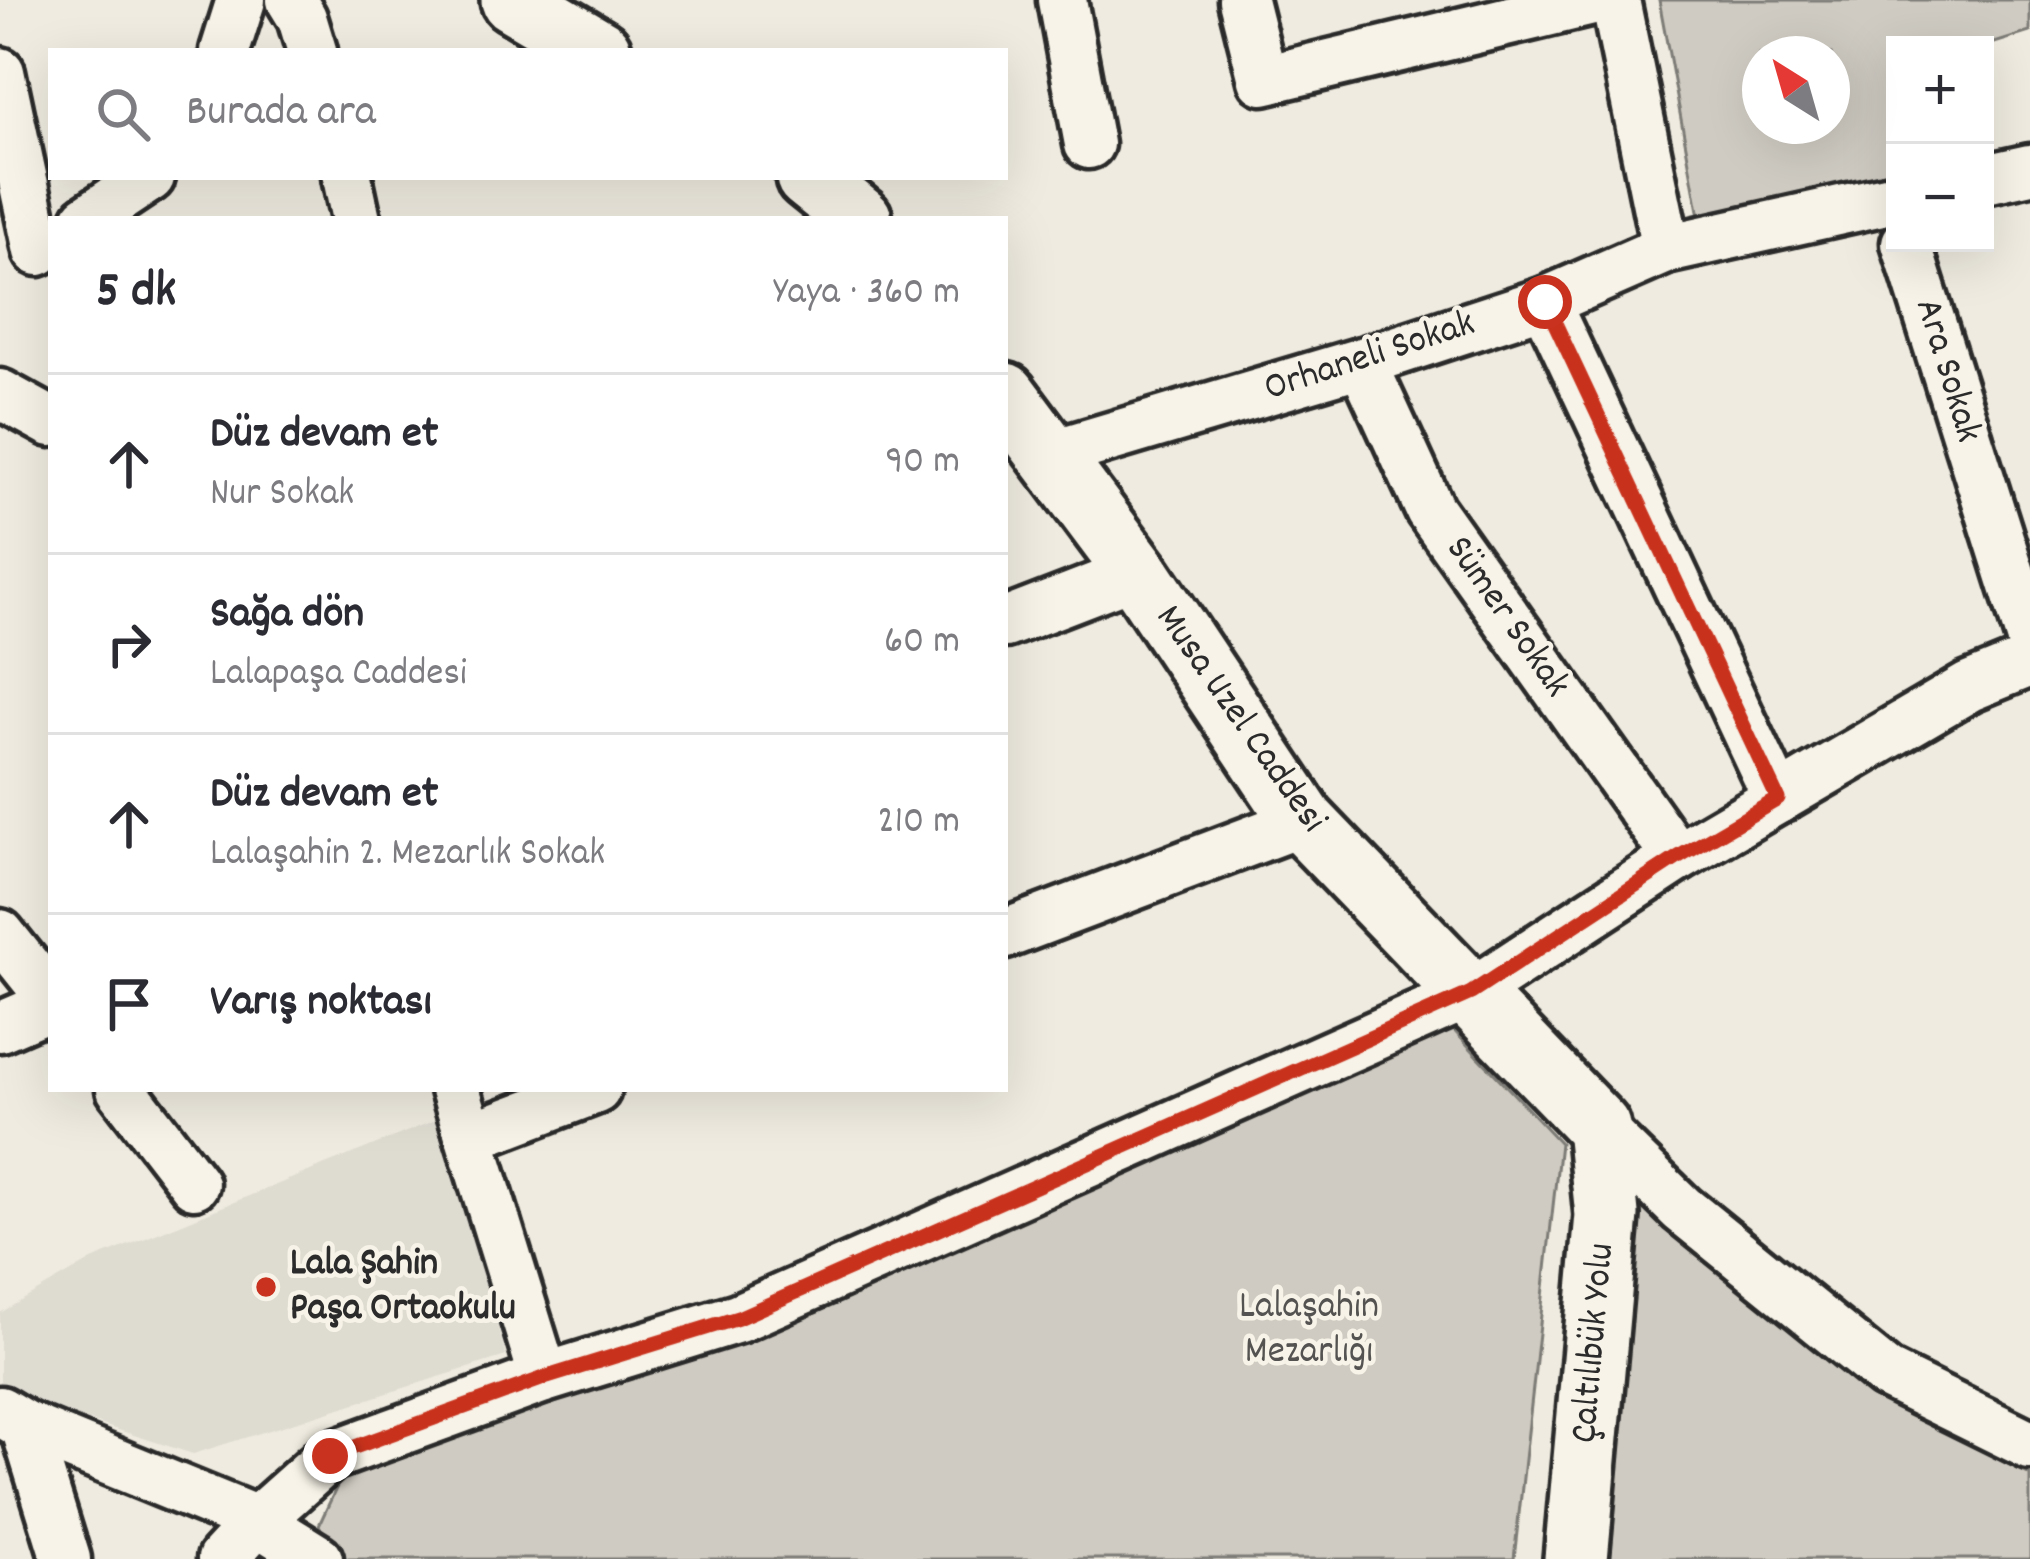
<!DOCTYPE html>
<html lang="tr">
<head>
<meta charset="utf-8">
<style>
	:root { --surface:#fff; --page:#f2f2f3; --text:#2b2b33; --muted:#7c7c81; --line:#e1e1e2 }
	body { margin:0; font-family:Dekko,sans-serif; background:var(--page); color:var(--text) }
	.controls { position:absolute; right:36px; top:36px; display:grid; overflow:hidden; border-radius:0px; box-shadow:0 12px 48px #0002 }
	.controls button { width:108px; height:108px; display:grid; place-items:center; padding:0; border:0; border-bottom:3px solid var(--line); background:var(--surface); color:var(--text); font:60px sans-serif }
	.compass { position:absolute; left:1742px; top:36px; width:108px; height:108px; border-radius:50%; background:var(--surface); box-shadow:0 12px 48px #0002; rotate:323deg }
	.stop { position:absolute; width:36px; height:36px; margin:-27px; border:9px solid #c8321e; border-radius:50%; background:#fff }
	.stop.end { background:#c8321e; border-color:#fff; box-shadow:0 3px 12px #0008 }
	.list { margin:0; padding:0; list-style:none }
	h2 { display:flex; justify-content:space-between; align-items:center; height:156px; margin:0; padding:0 48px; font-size:51px }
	h2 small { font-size:39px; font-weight:400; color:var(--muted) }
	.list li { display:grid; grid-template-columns:78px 1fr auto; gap:36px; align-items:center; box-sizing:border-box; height:180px; padding:0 48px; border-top:3px solid var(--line) }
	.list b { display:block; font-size:45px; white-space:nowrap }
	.list p { margin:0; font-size:39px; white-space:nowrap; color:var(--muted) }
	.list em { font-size:39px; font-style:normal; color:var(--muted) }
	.icon { flex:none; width:66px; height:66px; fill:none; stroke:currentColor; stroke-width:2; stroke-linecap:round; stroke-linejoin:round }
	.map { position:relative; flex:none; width:2030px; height:1559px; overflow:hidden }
	.search { position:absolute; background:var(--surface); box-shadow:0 12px 48px #0002; left:48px; top:48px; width:960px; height:132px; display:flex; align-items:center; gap:30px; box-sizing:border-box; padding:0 42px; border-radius:0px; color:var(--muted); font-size:45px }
	.panel { position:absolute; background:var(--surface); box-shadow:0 12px 48px #0002; left:48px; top:216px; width:960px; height:876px; border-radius:0px }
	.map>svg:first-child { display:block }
	.built { fill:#dedbd1 }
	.green { fill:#cfcbc2; stroke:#7d7b76; stroke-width:3; fill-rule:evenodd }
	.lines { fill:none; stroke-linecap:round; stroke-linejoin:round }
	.minor-casing { stroke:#2b2b2b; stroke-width:57 }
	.major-casing { stroke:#2b2b2b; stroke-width:72 }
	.minor { stroke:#f7f3e8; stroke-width:48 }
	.major { stroke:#f7f3e8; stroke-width:63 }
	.route { stroke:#c8321e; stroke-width:15 }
	.poi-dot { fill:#c8321e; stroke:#f7f3e8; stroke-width:4.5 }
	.labels { text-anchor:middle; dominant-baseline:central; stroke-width:9; stroke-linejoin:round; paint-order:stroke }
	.street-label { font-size:39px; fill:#2b2b2b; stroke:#f7f3e8 }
	.poi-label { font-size:39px; font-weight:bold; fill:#2b2b2b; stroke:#f7f3e8; text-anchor:start }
	.park-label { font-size:39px; fill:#545351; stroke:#f7f3e8 }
</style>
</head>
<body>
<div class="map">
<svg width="2030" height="1559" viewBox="0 0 2030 1559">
	<rect width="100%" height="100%" fill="#efebe0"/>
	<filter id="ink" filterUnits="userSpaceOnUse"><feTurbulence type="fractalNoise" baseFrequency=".00833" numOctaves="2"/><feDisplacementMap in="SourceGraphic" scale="24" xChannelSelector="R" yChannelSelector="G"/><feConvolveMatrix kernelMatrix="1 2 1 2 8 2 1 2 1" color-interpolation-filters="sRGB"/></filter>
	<g filter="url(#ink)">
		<!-- built -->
		<path class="built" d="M438,1119L506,1356L193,1454L0,1392V1313L92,1260Z"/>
		<!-- green -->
		<g class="green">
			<path d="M1659,0H2030V32L1985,46L1895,45V74L1892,75L1895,180L1701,227ZM1760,54H1832V126H1760Z"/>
			<path d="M1442,1018L1560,1143L1514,1559H336L319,1525L346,1467Z"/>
			<path d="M1629,1183L1907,1413L2030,1475V1559H1593Z"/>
		</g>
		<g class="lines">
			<defs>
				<g id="minor">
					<path d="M291,0L302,18L312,51"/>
					<path d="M1062,0L1089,144"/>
					<path d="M1243,0L1263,80L1597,0"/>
					<path d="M1615,0L1666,249"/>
					<path d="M225,51L241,0"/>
					<path d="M0,72L38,251"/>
					<path d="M347,177L356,219"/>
					<path d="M1985,179L2030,169"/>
					<path d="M87,219L150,177"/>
					<path d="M1906,243L2030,637"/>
					<path d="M1545,302L1778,799"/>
					<path d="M1362,362L1430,510L1677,858"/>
					<path d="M0,394L51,422"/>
					<path d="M1050,455L1362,362L1545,302L1666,249L1895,198"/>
					<path d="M1005,623L1137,572"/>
					<path d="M0,934L51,998"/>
					<path d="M1005,934L1303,821"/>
					<path d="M0,1027L51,1005"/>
					<path d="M121,1089L194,1184"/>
					<path d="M455,1089L544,1378"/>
					<path d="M1598,1127L1682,1209L1886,1374L2030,1445"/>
					<path d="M470,1137L596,1089"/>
					<path d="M0,1411L25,1426L257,1521L330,1456L544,1378L738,1318L1471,993L1677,858L1969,687L2030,662"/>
					<path d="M25,1426L66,1559"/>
					<path d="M222,1559L257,1521L318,1559"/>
				</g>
				<g id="major">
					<path d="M513,0L599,51"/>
					<path d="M808,177L860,219"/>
					<path d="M1005,395L1137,572L1303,821L1598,1127L1607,1215L1576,1559"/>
				</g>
			</defs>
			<!-- minor casing -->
			<use href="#minor" class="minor-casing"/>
			<!-- major casing -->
			<use href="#major" class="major-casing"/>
			<!-- minor -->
			<use href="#minor" class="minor"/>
			<!-- major -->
			<use href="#major" class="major"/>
		</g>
	</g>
	<g class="lines" filter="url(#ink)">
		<!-- route -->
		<path class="route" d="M330,1456L544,1378L738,1318L1471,993L1677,858L1778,799L1545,302"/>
	</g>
	<!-- markers -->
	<circle class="poi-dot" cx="266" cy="1287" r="12"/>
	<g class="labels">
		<!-- street labels -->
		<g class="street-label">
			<text transform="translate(1370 358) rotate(-18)">Orhaneli Sokak</text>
			<text transform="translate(1946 371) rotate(73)">Ara Sokak</text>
			<text transform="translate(1506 618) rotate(55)">Sümer Sokak</text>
			<text transform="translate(1239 720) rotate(55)">Musa Uzel Caddesi</text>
			<text transform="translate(1595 1343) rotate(-85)">Çaltılıbük Yolu</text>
		</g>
		<!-- poi labels -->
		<g class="poi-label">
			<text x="290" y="1265">Lala Şahin<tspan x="290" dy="45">Paşa Ortaokulu</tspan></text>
		</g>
		<!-- park labels -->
		<g class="park-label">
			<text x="1309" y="1308">Lalaşahin<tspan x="1309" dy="45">Mezarlığı</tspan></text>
		</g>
	</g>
</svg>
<div class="controls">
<button>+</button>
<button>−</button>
</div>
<svg class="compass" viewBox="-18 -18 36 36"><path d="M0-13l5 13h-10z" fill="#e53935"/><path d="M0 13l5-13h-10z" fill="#7c7c81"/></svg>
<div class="stop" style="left:1545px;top:302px"></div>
<div class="stop end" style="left:330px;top:1456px"></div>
<div class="search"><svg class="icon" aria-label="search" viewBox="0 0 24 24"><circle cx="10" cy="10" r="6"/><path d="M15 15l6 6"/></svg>Burada ara</div>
<section class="panel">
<h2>5 dk<small>Yaya · 360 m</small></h2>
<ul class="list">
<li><svg class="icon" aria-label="ahead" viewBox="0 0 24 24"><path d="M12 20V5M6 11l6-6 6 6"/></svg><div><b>Düz devam et</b><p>Nur Sokak</p></div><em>90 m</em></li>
<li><svg class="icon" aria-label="right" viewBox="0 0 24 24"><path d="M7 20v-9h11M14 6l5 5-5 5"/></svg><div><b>Sağa dön</b><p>Lalapaşa Caddesi</p></div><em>60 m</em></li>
<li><svg class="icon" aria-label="ahead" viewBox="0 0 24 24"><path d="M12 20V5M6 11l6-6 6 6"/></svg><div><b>Düz devam et</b><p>Lalaşahin 2. Mezarlık Sokak</p></div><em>210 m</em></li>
<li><svg class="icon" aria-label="arrive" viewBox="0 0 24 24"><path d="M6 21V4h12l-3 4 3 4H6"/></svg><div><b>Varış noktası</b></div></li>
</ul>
</section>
</div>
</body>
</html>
